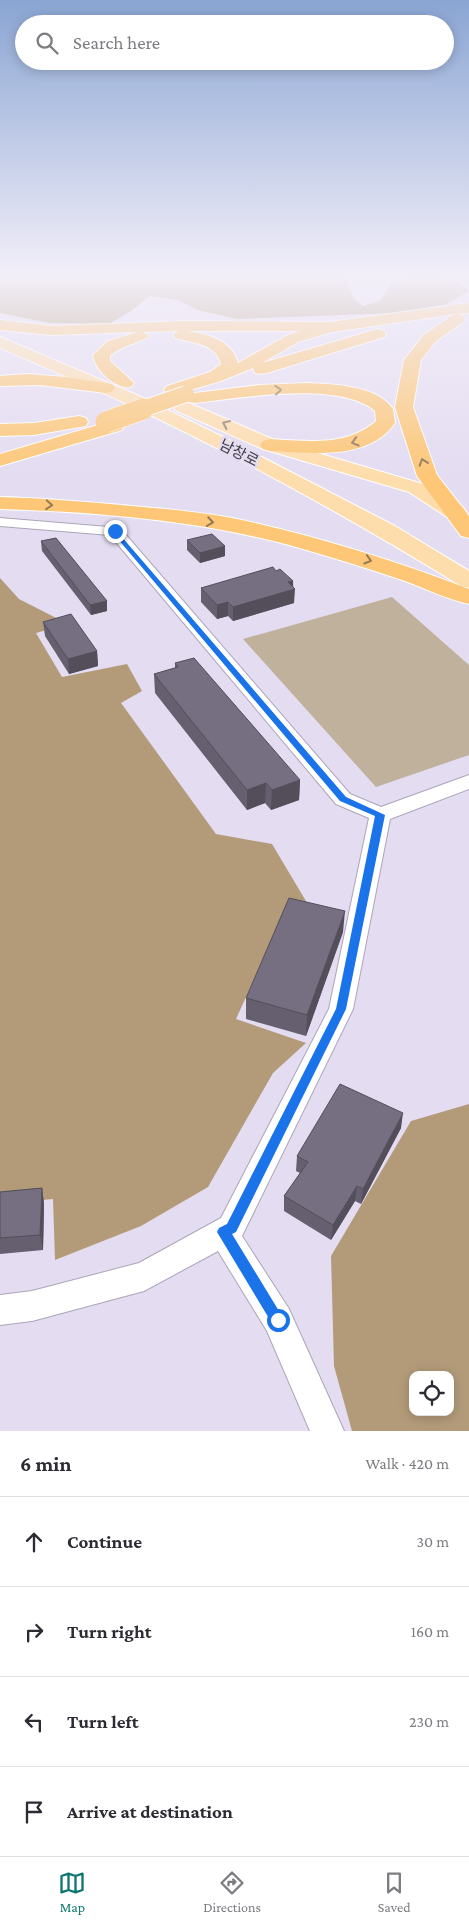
<!DOCTYPE html>
<html lang="en">
<head>
<meta charset="utf-8">
<style>
	:root { --surface:#fff; --page:#f7f7f7; --text:#2b2b33; --muted:#7c7c81; --line:#e1e1e2; --accent:#0f766e }
	body { margin:0; font-family:"Crimson Pro","Noto Sans KR",serif; background:var(--page); color:var(--text) }
	.controls { position:absolute; right:15px; bottom:15px; display:grid; overflow:hidden; border-radius:10px; box-shadow:0 2px 12px #0003 }
	.controls button { width:45px; height:45px; display:grid; place-items:center; padding:0; border:0; border-bottom:1px solid var(--line); background:var(--surface); color:var(--text); font:25px sans-serif }
	.stop { position:absolute; width:15px; height:15px; margin:-11px; border:4px solid #1a73e8; border-radius:50%; background:#fff }
	.stop.end { background:#1a73e8; border-color:#fff; box-shadow:0 1px 5px #0008 }
	.list { margin:0; padding:0; list-style:none }
	h2 { display:flex; justify-content:space-between; align-items:center; height:65px; margin:0; padding:0 20px; font-size:21px }
	h2 small { font-size:16px; font-weight:400; color:var(--muted) }
	.list li { display:grid; grid-template-columns:32px 1fr auto; gap:15px; align-items:center; box-sizing:border-box; height:90px; padding:0 20px; border-top:1px solid var(--line) }
	.list b { display:block; font-size:19px; white-space:nowrap }
	.list em { font-size:16px; font-style:normal; color:var(--muted) }
	.icon { flex:none; width:28px; height:28px; fill:none; stroke:currentColor; stroke-width:2; stroke-linecap:round; stroke-linejoin:round }
	.map { position:relative; flex:none; width:469px; height:1431px; overflow:hidden }
	.search { position:absolute; background:var(--surface); box-shadow:0 2px 12px #0003; left:15px; right:15px; top:15px; height:55px; display:flex; align-items:center; gap:12px; box-sizing:border-box; padding:0 18px; border-radius:28px; color:var(--muted); font-size:19px }
	.sheet { height:425px; background:var(--surface) }
	nav { display:flex; justify-content:space-around; align-items:center; box-sizing:border-box; height:70px; border-top:1px solid var(--line); background:var(--surface); font-size:14px; color:var(--muted) }
	nav a { display:grid; justify-items:center; gap:2px }
	nav .on { color:var(--accent) }
	.map>svg:first-child { display:block }
	.green { fill:#c0b19c }
	.forest { fill:#b39b7a; fill-rule:evenodd }
	.lines { fill:none; stroke-linecap:round; stroke-linejoin:round }
	.street-casing { stroke:#aca5b8; stroke-width:2 }
	.primary-casing { stroke:#fff; stroke-width:2 }
	.highway-casing { stroke:#fff; stroke-width:2 }
	.street { fill:#fff; fill-rule:evenodd }
	.primary { fill:#feddad; fill-rule:evenodd }
	.highway { fill:#fdc777; fill-rule:evenodd }
	.highway-bridge-far1-casing { stroke:#fff; stroke-width:18; stroke-linecap:butt }
	.highway-bridge-casing { stroke:#fff; stroke-width:22; stroke-linecap:butt }
	.highway-bridge-far1 { stroke:#fdc777; stroke-width:16 }
	.highway-bridge { stroke:#fdc777; stroke-width:21 }
	.wall { fill:#655f6f }
	.shaded-wall { fill:#534e5a }
	.building { fill:#766f81; stroke:#534e5a }
	.oneway { stroke:#947a5a }
	.oneway2 { stroke:#948473 }
	.route { fill:#1a73e8 }
	.labels { text-anchor:middle; dominant-baseline:central; stroke-width:5; stroke-linejoin:round; paint-order:stroke }
	.far-street-label { font-size:15px; fill:#3e3b43; stroke:#e4dcf1 }
</style>
</head>
<body>
<div class="map">
<svg width="469" height="1431" viewBox="0 0 469 1431">
	<rect width="100%" height="100%" fill="#e4dcf1"/>
	<!-- green -->
	<path class="green" d="M392,597L469,665V755L376,787L243,639Z"/>
	<!-- forest -->
	<g class="forest">
		<path d="M0,275H345L354,299L363,306L381,300L394,279C420,275 448,272 469,291L445,305L394,313L237,319L198,310L177,300L150,296L131,311L109,324L50,323L0,313Z"/>
		<path d="M0,578L19,599L68,624L36,633L62,677L127,664L142,691L121,703L216,834L272,844L319,923L285,911L236,1019L306,1043L273,1073L208,1187L141,1226L55,1260L53,1199L0,1204Z"/>
		<path d="M469,1104V1431H352L334,1366L331,1256L411,1121ZM413,1375H450V1412H413Z"/>
	</g>
	<g class="lines">
		<defs>
			<path id="street" d="M0,518L120,528L350,794L381,807L469,775V789L390,819L353,1009L242,1236L289,1309L344,1431H310L267,1331L218,1251L144,1291L32,1321L0,1325V1295L32,1291L139,1263L221,1218L329,1009L369,818L336,804L110,535L0,526Z"/>
			<g id="primary">
				<path d="M0,337L137,395L227,439L395,526L469,571V588L461,586C352,519 240,457 125,403C84,384 42,366 0,348Z"/>
				<path d="M182,400L277,441L423,484L463,507L466,512L463,517L455,518L447,517L409,492L263,449L175,410L173,406L175,402Z"/>
			</g>
			<g id="highway">
				<path d="M469,303V313L457,314L463,316L465,319L463,322L436,341L421,360L413,407L437,475L469,516V538L461,536L417,476L395,407L404,360L424,335L451,316L456,314L332,332L298,342L262,363L378,329L384,331L386,334L384,337L267,373L261,374L255,373L253,368L221,381L173,395L167,394L164,390L167,386L210,372L221,364C216,343 192,343 175,338L173,335L178,331L143,332L149,336C145,341 120,346 110,356V361L134,383L131,387C116,390 94,369 93,355L108,341L138,332L51,335L0,330V320L51,326L185,321L330,322ZM187,331H299L286,336L238,363C232,340 207,334 187,331Z"/>
				<path d="M27,374L66,377L112,384L115,388L112,392L106,393L40,385L0,386V376Z"/>
				<path d="M306,383C332,384 377,385 393,409L395,423C369,461 310,453 270,451L263,449L260,445L263,441L270,439C307,441 346,447 376,421L375,411C339,380 240,398 195,403L189,402L186,398L189,394L195,393L259,385Z"/>
				<path d="M79,416L86,418L88,422L86,426L34,435L0,436V424L34,423Z"/>
				<path d="M115,420L122,422L124,426L122,430L0,466V454Z"/>
				<path d="M0,497C44,498 88,502 132,506C167,509 203,512 237,519C316,536 393,560 469,589V604C447,599 426,589 405,581C367,568 328,556 289,545C196,520 96,512 0,509Z"/>
			</g>
		</defs>
		<!-- street casing -->
		<use href="#street" class="street-casing"/>
		<!-- primary casing -->
		<use href="#primary" class="primary-casing"/>
		<!-- highway casing -->
		<use href="#highway" class="highway-casing"/>
		<!-- street -->
		<use href="#street" class="street"/>
		<!-- primary -->
		<use href="#primary" class="primary"/>
		<!-- highway -->
		<use href="#highway" class="highway"/>
		<defs>
			<path id="highway-bridge-far1" d="M140,410L186,394"/>
			<path id="highway-bridge" d="M106,422L143,409"/>
		</defs>
		<!-- highway-bridge-far1 casing -->
		<use href="#highway-bridge-far1" class="highway-bridge-far1-casing"/>
		<!-- highway-bridge casing -->
		<use href="#highway-bridge" class="highway-bridge-casing"/>
		<!-- highway-bridge-far1 -->
		<use href="#highway-bridge-far1" class="highway-bridge-far1"/>
		<!-- highway-bridge -->
		<use href="#highway-bridge" class="highway-bridge"/>
	</g>
	<!-- wall -->
	<g class="wall">
		<path d="M187,540L225,556L200,563L187,550Z"/>
		<path d="M41,541L107,601V611L91,615L42,551Z"/>
		<path d="M276,571L293,581L294,603L233,621L228,616L217,619L201,602V588Z"/>
		<path d="M43,622L97,651L98,666L69,674L45,636Z"/>
		<path d="M175,663L300,780L299,800L271,810L265,803L247,810L155,693L154,674L175,668Z"/>
		<path d="M343,932L306,1036L246,1019V998Z"/>
		<path d="M401,1128L361,1204L355,1201L331,1240L284,1211V1196L300,1173L296,1171L297,1156Z"/>
		<path d="M42,1188L44,1204L43,1250L0,1254V1192Z"/>
	</g>
	<!-- shaded-wall -->
	<g class="shaded-wall">
		<path d="M225,546V556L200,563V553Z"/>
		<path d="M293,581V589H295L294,603L233,621V607L288,582Z"/>
		<path d="M107,601V611L91,615L90,605Z"/>
		<path d="M228,602V616L217,619V605Z"/>
		<path d="M97,651L98,666L69,674L68,659Z"/>
		<path d="M300,780L299,800L271,810L272,790Z"/>
		<path d="M266,783L265,803L247,810V790Z"/>
		<path d="M345,911L343,932L306,1036L307,1015Z"/>
		<path d="M403,1113L401,1128L361,1204L363,1189Z"/>
		<path d="M357,1186L355,1201L331,1240L333,1225Z"/>
		<path d="M42,1188L44,1204L43,1250L40,1235Z"/>
	</g>
	<!-- building -->
	<g class="building">
		<path d="M212,534L225,546L200,553L187,540Z"/>
		<path d="M56,538L107,601L90,605L41,541Z"/>
		<path d="M273,567L276,571L280,569L293,581L288,582L295,589L233,607L228,602L217,605L201,588Z"/>
		<path d="M71,614L97,651L68,659L43,622Z"/>
		<path d="M194,658L300,780L272,790L266,783L247,790L154,674L178,667L175,663Z"/>
		<path d="M289,898L345,911L307,1015L246,998Z"/>
		<path d="M340,1084L403,1113L363,1189L357,1186L333,1225L284,1196L308,1162L297,1156Z"/>
		<path d="M42,1188L40,1235L0,1238V1192Z"/>
	</g>
	<!-- one-way arrows -->
	<defs><path id="oneway-chevron" d="M-2-3.5L2.5 0L-2 3.5" fill="none" stroke-width="1.6" stroke-linecap="round" stroke-linejoin="round" transform="scale(1.25)"/></defs>
	<g class="oneway">
		<use href="#oneway-chevron" transform="translate(278 390) rotate(-4)"/>
		<use href="#oneway-chevron" transform="translate(355 442) rotate(164)"/>
		<use href="#oneway-chevron" transform="translate(423 462) rotate(-109)"/>
		<use href="#oneway-chevron" transform="translate(49 505) rotate(5)"/>
		<use href="#oneway-chevron" transform="translate(210 522) rotate(9)"/>
		<use href="#oneway-chevron" transform="translate(368 560) rotate(17)"/>
	</g>
	<use class="oneway2" href="#oneway-chevron" transform="translate(226 424) rotate(-155)"/>
	<!-- sky -->
	<linearGradient id="sky" x2="0" y2="1"><stop stop-color="#8aa5d3"/><stop offset="0.58" stop-color="#f3eff9"/><stop offset="1" stop-color="#f3eff9" stop-opacity="0"/></linearGradient>
	<rect width="469" height="475" fill="url(#sky)"/>
	<!-- route -->
	<path class="route" d="M115,529L346,797L385,815L346,1009L236,1232L232,1234L282,1316L284,1320L282,1325L278,1327L273,1325L217,1232L219,1228L227,1224L336,1009L375,816L340,801L112,532L111,531Z"/>
	<g class="labels">
		<!-- far-street labels -->
		<g class="far-street-label">
			<text transform="translate(239 453) rotate(27)">남창로</text>
		</g>
	</g>
</svg>
<div class="controls">
<button><svg class="icon" aria-label="locate" viewBox="0 0 24 24"><circle cx="12" cy="12" r="6"/><path d="M12 2v4M12 18v4M2 12h4M18 12h4"/></svg></button>
</div>
<div class="stop" style="left:278px;top:1320px"></div>
<div class="stop end" style="left:115px;top:531px"></div>
<div class="search"><svg class="icon" aria-label="search" viewBox="0 0 24 24"><circle cx="10" cy="10" r="6"/><path d="M15 15l6 6"/></svg>Search here</div>
</div>
<section class="sheet">
<h2>6 min<small>Walk · 420 m</small></h2>
<ul class="list">
<li><svg class="icon" aria-label="ahead" viewBox="0 0 24 24"><path d="M12 20V5M6 11l6-6 6 6"/></svg><div><b>Continue</b></div><em>30 m</em></li>
<li><svg class="icon" aria-label="right" viewBox="0 0 24 24"><path d="M7 20v-9h11M14 6l5 5-5 5"/></svg><div><b>Turn right</b></div><em>160 m</em></li>
<li><svg class="icon" aria-label="left" viewBox="0 0 24 24"><path d="M17 20v-9H6M10 6l-5 5 5 5"/></svg><div><b>Turn left</b></div><em>230 m</em></li>
<li><svg class="icon" aria-label="arrive" viewBox="0 0 24 24"><path d="M6 21V4h12l-3 4 3 4H6"/></svg><div><b>Arrive at destination</b></div></li>
</ul>
</section>
<nav>
<a class="on"><svg class="icon" aria-label="map" viewBox="0 0 24 24"><path d="M3 6l6-2 6 2 6-2v14l-6 2-6-2-6 2zM9 4v14M15 6v14"/></svg>Map</a>
<a><svg class="icon" aria-label="directions" viewBox="0 0 24 24"><path d="M12 3l9 9-9 9-9-9zM9 14v-3h6M13 9l2 2-2 2"/></svg>Directions</a>
<a><svg class="icon" aria-label="saved" viewBox="0 0 24 24"><path d="M7 4h10v16l-5-4-5 4z"/></svg>Saved</a>
</nav>
</body>
</html>
